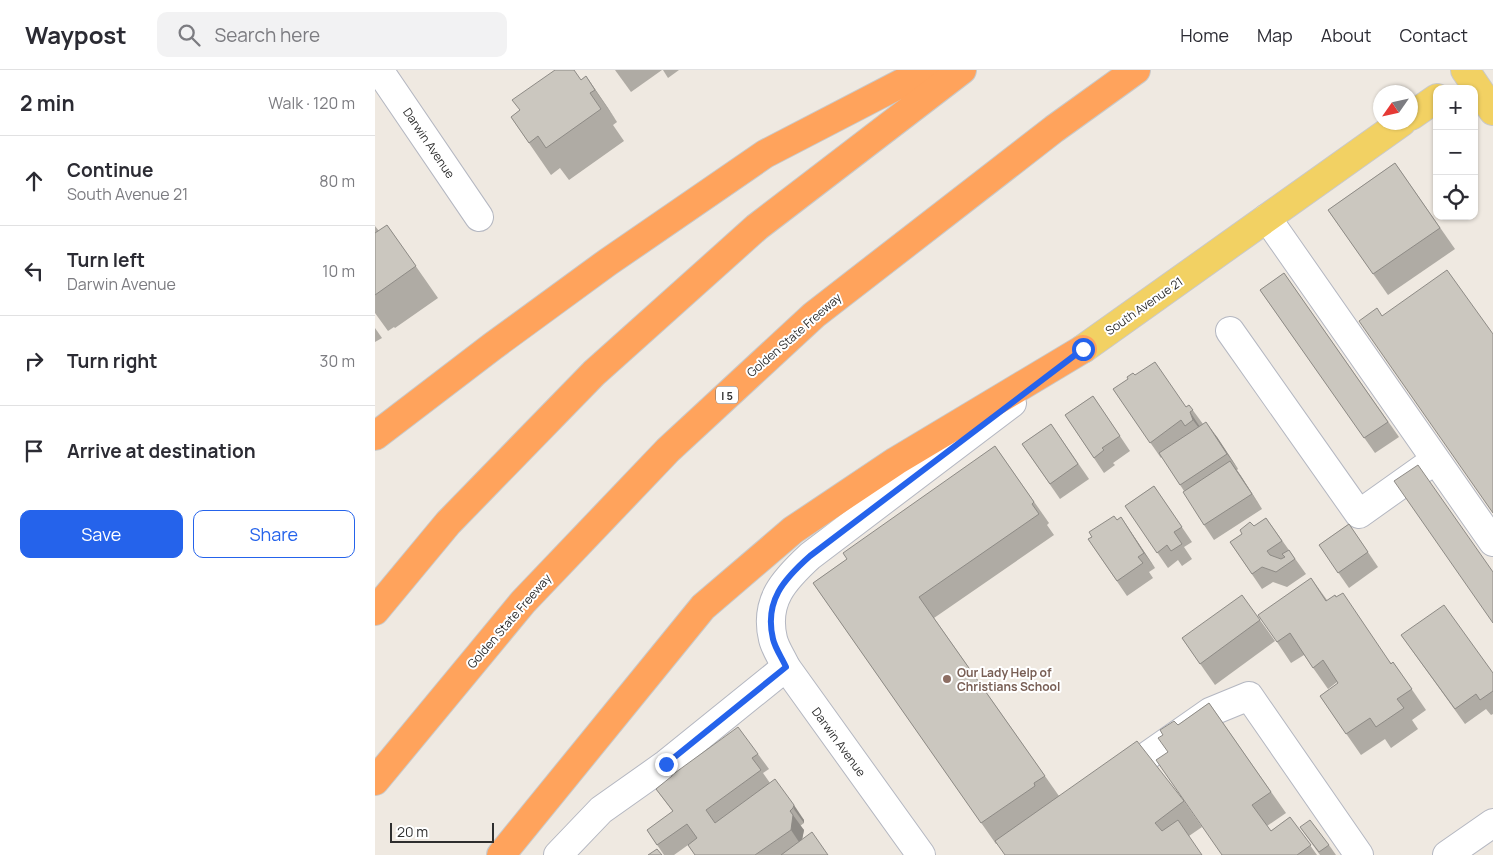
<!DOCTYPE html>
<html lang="en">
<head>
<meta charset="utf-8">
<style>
	:root { --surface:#fff; --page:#f2f2f3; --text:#2b2b33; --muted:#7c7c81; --line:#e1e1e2; --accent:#2563eb }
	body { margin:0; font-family:Manrope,sans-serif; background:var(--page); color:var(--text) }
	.controls { position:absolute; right:15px; top:15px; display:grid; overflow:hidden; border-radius:10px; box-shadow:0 1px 4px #0004 }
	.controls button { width:45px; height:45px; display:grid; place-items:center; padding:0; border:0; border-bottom:1px solid var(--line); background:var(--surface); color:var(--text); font:25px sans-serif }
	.compass { position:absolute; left:998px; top:15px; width:45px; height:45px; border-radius:50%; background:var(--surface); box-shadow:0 1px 4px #0004; rotate:236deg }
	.scale { position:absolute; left:15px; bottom:12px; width:104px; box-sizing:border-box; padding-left:5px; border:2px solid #2e2e2e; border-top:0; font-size:14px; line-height:18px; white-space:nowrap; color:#2e2e2e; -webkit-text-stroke:4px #fff; paint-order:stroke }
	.stop { position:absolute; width:15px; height:15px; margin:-11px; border:4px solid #2563eb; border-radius:50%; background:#fff }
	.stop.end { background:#2563eb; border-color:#fff; box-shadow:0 1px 5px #0008 }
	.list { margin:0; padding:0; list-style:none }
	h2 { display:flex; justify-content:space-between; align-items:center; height:65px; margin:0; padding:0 20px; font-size:21px }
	h2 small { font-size:16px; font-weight:400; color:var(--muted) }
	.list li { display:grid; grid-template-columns:32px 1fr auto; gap:15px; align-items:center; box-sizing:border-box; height:90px; padding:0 20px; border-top:1px solid var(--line) }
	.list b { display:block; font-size:19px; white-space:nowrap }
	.list p { margin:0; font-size:16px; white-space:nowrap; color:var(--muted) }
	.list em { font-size:16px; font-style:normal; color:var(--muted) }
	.actions { display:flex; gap:10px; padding:15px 20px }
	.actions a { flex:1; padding:11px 0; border:1px solid var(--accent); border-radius:10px; text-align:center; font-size:18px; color:var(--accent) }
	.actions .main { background:var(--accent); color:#fff }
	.icon { flex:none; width:28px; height:28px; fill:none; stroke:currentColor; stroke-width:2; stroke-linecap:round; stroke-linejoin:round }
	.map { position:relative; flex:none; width:1118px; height:785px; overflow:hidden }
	header { display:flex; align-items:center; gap:30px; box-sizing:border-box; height:70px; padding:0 25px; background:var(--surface); border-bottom:1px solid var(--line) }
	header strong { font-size:24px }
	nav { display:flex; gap:28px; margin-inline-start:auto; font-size:18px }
	.search { width:350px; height:45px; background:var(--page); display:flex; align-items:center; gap:12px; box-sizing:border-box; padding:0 18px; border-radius:10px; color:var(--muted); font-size:19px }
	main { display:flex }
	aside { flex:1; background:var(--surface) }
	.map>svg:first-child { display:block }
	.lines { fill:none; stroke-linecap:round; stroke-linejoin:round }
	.minor-casing { stroke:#b4b7c1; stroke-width:30 }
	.major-casing { stroke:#c9c9c9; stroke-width:30 }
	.highway-casing { stroke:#c9c9c9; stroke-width:30 }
	.minor { stroke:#fff; stroke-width:28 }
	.major { stroke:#f2d163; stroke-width:28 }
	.highway { stroke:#ffa35c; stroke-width:28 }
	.wall { fill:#afaba4 }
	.shaded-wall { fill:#8e8b86 }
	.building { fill:#cbc7bf; stroke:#8e8b86 }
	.route { stroke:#2563eb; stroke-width:6 }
	.education-dot { fill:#8d6e63; stroke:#fff; stroke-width:2 }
	.labels { text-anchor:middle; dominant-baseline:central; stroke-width:4; stroke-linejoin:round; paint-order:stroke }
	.shield { fill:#fff; stroke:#6d6d6d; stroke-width:1 }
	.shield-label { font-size:11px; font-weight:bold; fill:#2e2e2e }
	.street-label { font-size:12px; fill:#2e2e2e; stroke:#fff }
	.education-label { font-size:12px; font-weight:bold; fill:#785e54; stroke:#fff; text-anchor:start }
</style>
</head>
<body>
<header>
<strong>Waypost</strong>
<div class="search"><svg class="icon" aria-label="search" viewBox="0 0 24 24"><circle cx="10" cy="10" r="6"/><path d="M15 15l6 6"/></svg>Search here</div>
<nav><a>Home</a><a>Map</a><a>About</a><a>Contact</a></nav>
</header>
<main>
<aside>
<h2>2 min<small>Walk · 120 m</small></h2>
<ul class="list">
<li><svg class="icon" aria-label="ahead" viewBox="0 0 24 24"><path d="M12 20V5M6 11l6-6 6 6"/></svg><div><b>Continue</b><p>South Avenue 21</p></div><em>80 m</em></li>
<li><svg class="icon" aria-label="left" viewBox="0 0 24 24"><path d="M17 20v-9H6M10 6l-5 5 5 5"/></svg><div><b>Turn left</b><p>Darwin Avenue</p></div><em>10 m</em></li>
<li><svg class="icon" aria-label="right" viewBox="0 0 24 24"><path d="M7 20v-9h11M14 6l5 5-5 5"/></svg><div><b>Turn right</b></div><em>30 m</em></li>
<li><svg class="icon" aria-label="arrive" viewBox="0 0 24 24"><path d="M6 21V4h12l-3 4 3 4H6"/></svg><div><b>Arrive at destination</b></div></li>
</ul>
<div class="actions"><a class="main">Save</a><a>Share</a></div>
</aside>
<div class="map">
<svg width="1118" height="785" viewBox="0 0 1118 785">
	<rect width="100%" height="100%" fill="#efe9e1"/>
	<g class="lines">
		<defs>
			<g id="minor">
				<path d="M4,0L104,147"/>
				<path d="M892,148L1118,472"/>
				<path d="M855,261L984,444L1053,395"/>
				<path d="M742,707L835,642L874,626L984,785"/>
				<path d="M183,785L226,740L291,694L411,597"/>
				<path d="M546,785L411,597C407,588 400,578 398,569C389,531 409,510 435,486L637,333"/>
				<path d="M1072,785L1118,753"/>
			</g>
			<g id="major">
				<path d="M1090,0L1118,41"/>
				<path d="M1036,46L1062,28"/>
				<path d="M708,279L1027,52"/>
			</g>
			<g id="highway">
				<path d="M0,366L118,276L233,192L390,84L552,0"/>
				<path d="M0,541L73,453L219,303L382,157L587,0"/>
				<path d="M0,711L148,532L293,380L439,245L679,59L761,0"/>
				<path d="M126,785L328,537L418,460L521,391L708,279"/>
			</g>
		</defs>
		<!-- minor casing -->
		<use href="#minor" class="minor-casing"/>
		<!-- major casing -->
		<use href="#major" class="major-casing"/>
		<!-- highway casing -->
		<use href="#highway" class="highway-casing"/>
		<!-- minor -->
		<use href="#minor" class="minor"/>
		<!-- major -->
		<use href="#major" class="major"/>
		<!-- highway -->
		<use href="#highway" class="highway"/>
	</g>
	<!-- wall -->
	<g class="wall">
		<path d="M240,0H287L256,22Z"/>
		<path d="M288,0H304L293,8Z"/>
		<path d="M211,6L242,52L238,55L249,71L194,110L185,98L176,105L136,47L145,40L206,10Z"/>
		<path d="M1020,93L1080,179L1013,225L953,140Z"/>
		<path d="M12,155L63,228L20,258L19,257L13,261L0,243V156L4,161Z"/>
		<path d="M909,203L1024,367L1000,383L885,220Z"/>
		<path d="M0,258L7,268L0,272Z"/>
		<path d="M760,305L811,337L814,335L828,354L842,367L863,399L862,400L887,439L839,470L829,455L809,421L787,387L786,388L738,319Z"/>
		<path d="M718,326L755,381L738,393L740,395L729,403L690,345Z"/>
		<path d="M676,354L714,409L685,429L647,374Z"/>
		<path d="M620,376L674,453L672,455L679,465L559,548L684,726L809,731L827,757L814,766L622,774H621L438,513L472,489Z"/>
		<path d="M779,416L817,472L809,477L817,489L807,496L803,490L793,498L750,436Z"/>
		<path d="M746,447L780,498L774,502L778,508L752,526L713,469Z"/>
		<path d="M891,448L931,504L912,517L898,512L887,519L855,472Z"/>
		<path d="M974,454L1003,497L974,518L944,475Z"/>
		<path d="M936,508L952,530L1016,593L1018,592L1051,640L1037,650L1043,659L1016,678L1010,669L986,685L945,626L963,613L962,612L953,619L929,585L916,593L902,572Z"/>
		<path d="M885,550L900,571L840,615L807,568Z"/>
		<path d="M1026,565L1118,603V644L1116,645L1111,639L1090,654Z"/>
		<path d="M834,633L911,743L892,756L896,761L915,747L942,785H847L803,655Z"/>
		<path d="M383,684L394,699L388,703L395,713L429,750V753L425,756L429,760L427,770L453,785H320L313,775L299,785H289L272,760L298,742L281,719Z"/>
		<path d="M925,757L954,775L961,785H945Z"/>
	</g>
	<!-- shaded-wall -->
	<g class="shaded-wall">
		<path d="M211,6L233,38L242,52L220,20Z"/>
		<path d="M815,342L825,357L829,365L818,350Z"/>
		<path d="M831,352L842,367L863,399L852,384Z"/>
		<path d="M855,391L866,406L887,439Z"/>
		<path d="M746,447L780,498L769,483Z"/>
		<path d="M419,735L429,750V753L418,738Z"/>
		<path d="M415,741L429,760L426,775L416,760Z"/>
	</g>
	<!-- building -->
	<g class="building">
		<path d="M180,0H199L206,10L211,6L220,20L215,23L226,39L171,78L163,66L154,73L136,47L145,40L137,30Z"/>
		<path d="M1020,93L1065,158L998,204L953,140Z"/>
		<path d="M12,155L41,196L0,225V163Z"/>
		<path d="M1072,200L1118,264V443L984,251L1002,238L1007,246Z"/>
		<path d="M909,203L1013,352L989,368L885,220Z"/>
		<path d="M780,292L811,337L814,335L818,340L815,342L818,350L810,356L806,350L775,373L738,319L753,309L752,307L758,303L760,305Z"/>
		<path d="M718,326L745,366L727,378L729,380L719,388L690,345Z"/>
		<path d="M831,352L852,384L805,415L784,383Z"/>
		<path d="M676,354L703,394L675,414L647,374Z"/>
		<path d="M620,376L659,432L657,434L664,444L544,527L670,706L659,713L660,716L606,753L438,513L472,489L468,483Z"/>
		<path d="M855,391L877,424L829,455L808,422Z"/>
		<path d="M1043,395L1118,502V553L1019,411Z"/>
		<path d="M779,416L807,457L799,462L807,474L796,481L792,475L782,483L750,436Z"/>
		<path d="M739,446L742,450L746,447L769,483L763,487L768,493L742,511L713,469L717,467L714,462Z"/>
		<path d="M891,448L907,471L892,481L895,485L906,489L910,487L907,484L914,480L920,489L901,502L887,497L877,504L855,472L867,464L865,460L875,452L879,456Z"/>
		<path d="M974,454L993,482L963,503L944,475Z"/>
		<path d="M936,508L951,531L960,525L961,527L968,523L1016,594L1018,592L1037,619L1022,629L1029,638L1001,657L995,648L971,664L945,626L963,613L948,590L938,598L915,563L902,572L883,545Z"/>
		<path d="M867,525L885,550L825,594L807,568Z"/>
		<path d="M1069,535L1118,603V621L1105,630L1101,624L1080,639L1026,565Z"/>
		<path d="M834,633L896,722L877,735L896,761L915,747L936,775L922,785H847L781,690L793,682L783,668L788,665L785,660L799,651L803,655Z"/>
		<path d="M363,657L383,684L377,688L386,700L331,740L340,753L400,709L419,735L418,738L415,741L418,745L416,760L380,785H320L313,775L322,768L312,754L282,775L272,760L298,741L281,719L297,706V705Z"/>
		<path d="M762,671L809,731L780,753L787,761L803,750L827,785H630L620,771Z"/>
		<path d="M935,750L954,775L944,782L925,757Z"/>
		<path d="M437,762L453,785H406Z"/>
		<path d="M282,779L287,785H273Z"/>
	</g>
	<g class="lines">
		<!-- route -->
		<path class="route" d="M291,694L411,597C407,588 400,578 398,569C389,531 409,509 435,486L708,279"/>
	</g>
	<!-- markers -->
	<circle class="education-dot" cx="572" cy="609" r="5"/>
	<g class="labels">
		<!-- shield labels -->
		<rect class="shield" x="341" y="316.5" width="22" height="17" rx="4"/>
		<g class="shield-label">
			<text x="352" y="325">I 5</text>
		</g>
		<!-- street labels -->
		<g class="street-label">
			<text transform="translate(54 73) rotate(56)">Darwin Avenue</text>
			<text transform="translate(769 236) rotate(-35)">South Avenue 21</text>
			<text transform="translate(419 265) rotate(-41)">Golden State Freeway</text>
			<text transform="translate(134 551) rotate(-49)">Golden State Freeway</text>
			<text transform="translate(464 672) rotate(54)">Darwin Avenue</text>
		</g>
		<!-- education labels -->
		<g class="education-label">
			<text x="582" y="602">Our Lady Help of<tspan x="582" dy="14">Christians School</tspan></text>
		</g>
	</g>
</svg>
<div class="controls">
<button>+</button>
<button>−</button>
<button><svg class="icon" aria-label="locate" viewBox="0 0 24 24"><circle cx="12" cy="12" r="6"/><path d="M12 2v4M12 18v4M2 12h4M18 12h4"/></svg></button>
</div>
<svg class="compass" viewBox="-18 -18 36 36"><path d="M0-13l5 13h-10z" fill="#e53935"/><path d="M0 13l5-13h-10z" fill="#7c7c81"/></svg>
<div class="scale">20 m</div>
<div class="stop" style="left:708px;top:279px"></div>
<div class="stop end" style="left:291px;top:694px"></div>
</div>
</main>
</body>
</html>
